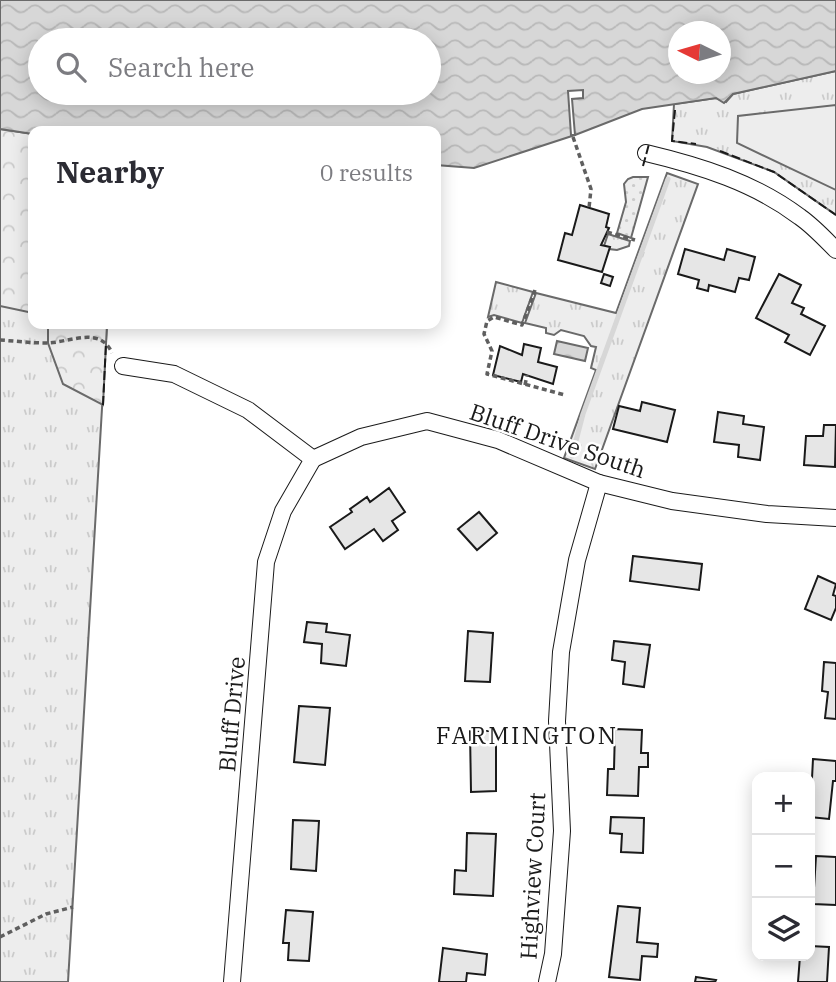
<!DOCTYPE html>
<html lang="en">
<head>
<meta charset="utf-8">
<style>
	:root { --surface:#fff; --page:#f7f7f7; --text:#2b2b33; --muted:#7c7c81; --line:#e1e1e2 }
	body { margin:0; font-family:"IBM Plex Serif",serif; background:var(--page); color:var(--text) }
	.controls { position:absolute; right:21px; bottom:21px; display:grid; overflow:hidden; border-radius:14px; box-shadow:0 4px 18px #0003 }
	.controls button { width:63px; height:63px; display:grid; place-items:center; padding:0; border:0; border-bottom:2px solid var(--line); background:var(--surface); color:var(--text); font:35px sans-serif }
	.compass { position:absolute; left:668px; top:21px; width:63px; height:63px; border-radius:50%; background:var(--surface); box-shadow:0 4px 18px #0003; rotate:275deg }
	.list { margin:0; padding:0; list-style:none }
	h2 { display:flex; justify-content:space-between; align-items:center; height:91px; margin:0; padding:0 28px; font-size:30px }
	h2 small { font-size:23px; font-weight:400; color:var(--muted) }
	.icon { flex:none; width:38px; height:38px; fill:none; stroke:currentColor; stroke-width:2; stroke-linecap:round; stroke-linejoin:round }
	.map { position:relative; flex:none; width:836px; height:982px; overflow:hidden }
	.search { position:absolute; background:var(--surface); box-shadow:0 4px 18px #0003; left:28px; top:28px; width:413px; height:77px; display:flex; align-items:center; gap:18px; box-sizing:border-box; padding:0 24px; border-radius:38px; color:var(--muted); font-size:26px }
	.panel { position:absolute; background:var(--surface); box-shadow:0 4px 18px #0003; left:28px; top:126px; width:413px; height:203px; border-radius:14px }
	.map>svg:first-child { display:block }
	.grass { fill:url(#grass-tufts); stroke:#6a6a6a; stroke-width:2 }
	.forest { fill:url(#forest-crowns); stroke:#6a6a6a; stroke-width:2 }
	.garden { fill:url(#garden-dots); stroke:#6a6a6a; stroke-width:2 }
	.pitch { fill:#ededed; stroke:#6a6a6a; stroke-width:2 }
	.water { fill:url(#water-waves); stroke:#6a6a6a; stroke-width:2; fill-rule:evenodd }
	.pier { fill:#fff; stroke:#6a6a6a; stroke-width:2 }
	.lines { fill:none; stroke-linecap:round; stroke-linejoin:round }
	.stream { stroke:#d7d7d7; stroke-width:5 }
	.building { fill:#e6e6e6; stroke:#1a1a1a; stroke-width:2 }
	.street-casing { stroke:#1a1a1a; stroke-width:18 }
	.path { stroke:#5f5f5f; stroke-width:3.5; stroke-dasharray:5 3.5; stroke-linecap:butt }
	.street { stroke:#fff; stroke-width:16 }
	.fence { stroke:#1a1a1a; stroke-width:2; stroke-dasharray:9 3.5; stroke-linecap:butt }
	.labels { text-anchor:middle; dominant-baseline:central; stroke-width:5; stroke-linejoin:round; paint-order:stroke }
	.street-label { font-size:23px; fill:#1a1a1a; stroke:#fff }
	.neighbourhood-label { font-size:24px; letter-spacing:2px; fill:#1a1a1a; stroke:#fff }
</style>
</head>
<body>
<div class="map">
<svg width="836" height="982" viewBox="0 0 836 982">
	<defs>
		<pattern id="grass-tufts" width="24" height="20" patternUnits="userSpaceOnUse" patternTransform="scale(1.75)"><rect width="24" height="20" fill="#ededed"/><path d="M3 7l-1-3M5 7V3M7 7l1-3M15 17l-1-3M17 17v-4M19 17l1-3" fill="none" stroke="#cbcbcb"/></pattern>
		<pattern id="forest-crowns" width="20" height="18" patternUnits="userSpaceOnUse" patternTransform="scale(1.75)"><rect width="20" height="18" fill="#ededed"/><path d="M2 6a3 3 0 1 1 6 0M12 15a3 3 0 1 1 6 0" fill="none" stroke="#cbcbcb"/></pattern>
		<pattern id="garden-dots" width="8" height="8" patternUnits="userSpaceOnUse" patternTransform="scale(1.75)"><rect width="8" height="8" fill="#ededed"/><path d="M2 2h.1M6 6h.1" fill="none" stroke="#cbcbcb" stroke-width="1.8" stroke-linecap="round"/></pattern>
		<pattern id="water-waves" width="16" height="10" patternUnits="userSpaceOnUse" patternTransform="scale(1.75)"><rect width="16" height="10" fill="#d7d7d7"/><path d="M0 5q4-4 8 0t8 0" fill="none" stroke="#b8b8b8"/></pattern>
	</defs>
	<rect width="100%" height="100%" fill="#fff"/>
	<!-- grass -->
	<g class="grass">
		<path d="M836,71V215L774,172L707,147L672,141L674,104L716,98L726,102L733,94Z"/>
		<path d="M0,129L33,134V324H107L68,982H0Z"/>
		<path d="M667,173L698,184L595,469L564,458L596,370L591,368L596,347L591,346L584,336L561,330L554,335L546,333V328L525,323L536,293L616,313Z"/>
		<path d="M608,234L630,241L629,246L617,250L609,249V247L604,246Z"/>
		<path d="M496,282L533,292L522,323L494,315L488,317Z"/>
	</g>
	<!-- forest -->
	<g class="forest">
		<path d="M0,129L33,134V313L0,306Z"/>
		<path d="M48,324H107L103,405L63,384L48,343Z"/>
	</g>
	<!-- garden -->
	<path class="garden" d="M633,177H648L631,238L617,233L626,202L624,184L628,179Z"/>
	<!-- pitch -->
	<path class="pitch" d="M836,105V190L737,143L738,116Z"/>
	<!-- water -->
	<g class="water">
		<path d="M0,0H836V71L733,94L724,103L716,98L642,109L575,135L474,168L436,165V131H33V134L0,129ZM678,32H720V74H678ZM40,40H429V93H40Z"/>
		<path d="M557,341L588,348L585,361L554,354Z"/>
	</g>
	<!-- pier -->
	<path class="pier" d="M583,90V98L572,99L575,135H571L568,91Z"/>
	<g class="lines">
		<!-- stream -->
		<path class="stream" d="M572,456L583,414L668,179"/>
	</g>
	<!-- building -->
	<g class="building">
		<path d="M580,205L609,214L606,227L609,228L601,245L610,247L602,272L558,260L565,233L572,235Z"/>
		<path d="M685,249L724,260L727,249L755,257L749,280L739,278L735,292L709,285L708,291L697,288L699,280L678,274Z"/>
		<path d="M604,274L613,277L610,286L601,283Z"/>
		<path d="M779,274L801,285L792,303L804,308L801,314L825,326L810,355L785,342L789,335L756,318Z"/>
		<path d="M524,344L541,348L538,362L557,367L553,384L523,374L521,382L493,375L500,346L522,355Z"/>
		<path d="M642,402L675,410L667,442L613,429L619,406L640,411Z"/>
		<path d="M718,412L744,416L743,424L764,427L760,460L738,457L739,445L714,442Z"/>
		<path d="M824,425H836L835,467L804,465L806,436H823Z"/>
		<path d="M389,488L405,512L392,521L398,530L383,541L374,529L345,549L330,527L352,512L350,509L367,497L370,502Z"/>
		<path d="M479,512L497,533L477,550L458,529Z"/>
		<path d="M633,556L702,564L699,590L630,581Z"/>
		<path d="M818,576L836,584L833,595L836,596V608L831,620L805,609Z"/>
		<path d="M307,622L327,624L326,632L350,635L346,666L321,663L322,644L304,642Z"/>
		<path d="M468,631L493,633L490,682L465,681Z"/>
		<path d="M614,641L650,645L644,687L623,684L625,662L612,660Z"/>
		<path d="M824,662L836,663V719L825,718L828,692L822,691Z"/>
		<path d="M299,706L330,708L325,765L294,762Z"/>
		<path d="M615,729L642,730L641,753H648V767H639L638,796L607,795L608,769H614Z"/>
		<path d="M470,731H496V791L471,792Z"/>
		<path d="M813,759L836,761V781H833L829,819L810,817Z"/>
		<path d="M611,817L644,818L643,853L621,852L622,834L610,833Z"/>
		<path d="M293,820L319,821L316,871L291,869Z"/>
		<path d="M467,833L496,834L493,896L454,894L455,870L466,871Z"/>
		<path d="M816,856L836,857V905L813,904Z"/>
		<path d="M618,906L640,908L637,942L658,944L657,957L642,956L640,980L609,977Z"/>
		<path d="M286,910L313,912L309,961L288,960L289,943H283Z"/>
		<path d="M810,946L829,947L827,982H798L800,956H810Z"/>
		<path d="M443,948L487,954L485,975L467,973L466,982H439Z"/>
		<path d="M696,977L716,980L715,982H695Z"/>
	</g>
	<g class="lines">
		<defs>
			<g id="street">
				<path d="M646,153C701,166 755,183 800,217C813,226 825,239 836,250"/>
				<path d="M123,366L174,374L248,410L313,459"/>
				<path d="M313,459L361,437L427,421L498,440L599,483L672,501L767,514L836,518"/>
				<path d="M232,982L266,562L283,511L313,459"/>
				<path d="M547,982L553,954L562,831L557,721L561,652L577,560L599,483"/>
			</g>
		</defs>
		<!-- street casing -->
		<use href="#street" class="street-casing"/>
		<!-- path -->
		<g class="path">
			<path d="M573,137L591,189L589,208"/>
			<path d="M607,232L635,240"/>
			<path d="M535,290L522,325L494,317L487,321L484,334L492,351L487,374L565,395"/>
			<path d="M0,340C15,341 31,343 46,343C69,343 100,325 112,353"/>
			<path d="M525,385L527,375"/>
			<path d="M0,937L46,914L73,907"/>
		</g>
		<!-- street -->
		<use href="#street" class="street"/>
		<!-- fence -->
		<g class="fence">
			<path d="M675,110L672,141L696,144"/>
			<path d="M720,151L774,172L836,215"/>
			<path d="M643,166L649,144"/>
			<path d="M103,405L106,343"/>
		</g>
	</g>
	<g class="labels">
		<!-- street labels -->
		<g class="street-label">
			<text transform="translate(558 440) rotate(19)">Bluff Drive South</text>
			<text transform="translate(231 714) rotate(-85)">Bluff Drive</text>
			<text transform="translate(532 876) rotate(-87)">Highview Court</text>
		</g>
		<!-- neighbourhood labels -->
		<g class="neighbourhood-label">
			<text x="527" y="735">FARMINGTON</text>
		</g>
	</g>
</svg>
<div class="controls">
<button>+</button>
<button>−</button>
<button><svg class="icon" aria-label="layers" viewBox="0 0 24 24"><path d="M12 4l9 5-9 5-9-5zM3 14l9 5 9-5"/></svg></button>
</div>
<svg class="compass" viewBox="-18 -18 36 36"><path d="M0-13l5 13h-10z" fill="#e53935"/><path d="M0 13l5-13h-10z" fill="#7c7c81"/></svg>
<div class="search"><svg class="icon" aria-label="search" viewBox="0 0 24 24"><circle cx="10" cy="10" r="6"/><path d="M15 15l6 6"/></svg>Search here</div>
<section class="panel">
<h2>Nearby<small>0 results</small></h2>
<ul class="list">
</ul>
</section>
</div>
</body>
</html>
